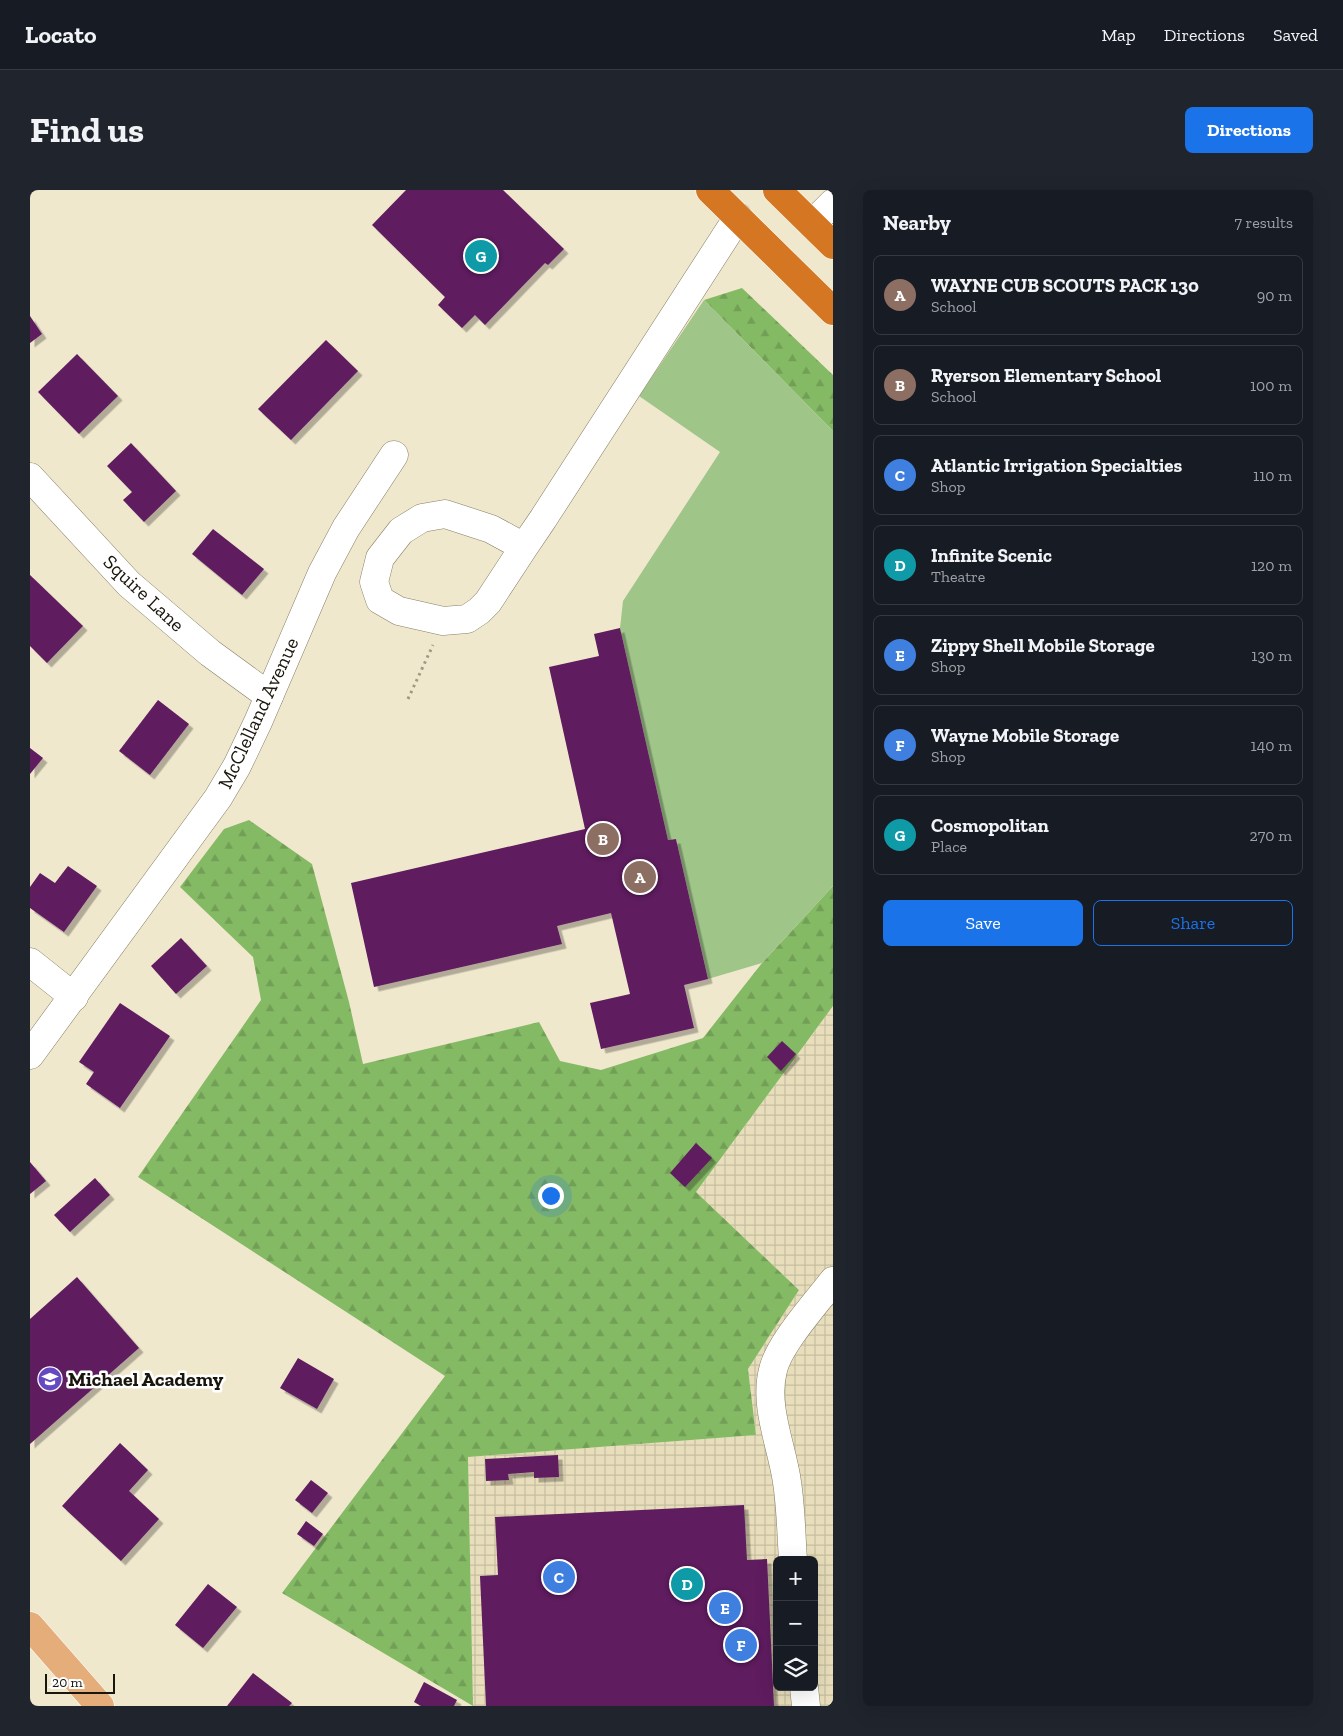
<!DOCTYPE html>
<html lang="en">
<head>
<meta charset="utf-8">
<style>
	:root { --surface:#171b24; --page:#20242c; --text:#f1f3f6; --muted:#9ea1a6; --line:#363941; --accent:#1a73e8 }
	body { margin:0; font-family:"Zilla Slab",serif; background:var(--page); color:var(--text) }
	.controls { position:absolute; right:15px; bottom:15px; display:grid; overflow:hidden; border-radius:8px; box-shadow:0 5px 20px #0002 }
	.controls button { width:45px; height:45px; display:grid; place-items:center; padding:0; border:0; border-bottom:1px solid var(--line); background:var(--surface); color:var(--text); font:25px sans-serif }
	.scale { position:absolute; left:15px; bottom:12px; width:70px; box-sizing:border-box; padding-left:5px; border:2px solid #19160d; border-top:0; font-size:14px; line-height:18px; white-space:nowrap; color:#19160d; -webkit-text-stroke:4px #fff; paint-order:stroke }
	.you { position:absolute; left:520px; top:1005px; width:18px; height:18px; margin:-12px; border:4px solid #fff; border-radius:50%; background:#1a73e8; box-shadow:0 0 0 8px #1a73e833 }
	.badge { display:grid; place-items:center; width:32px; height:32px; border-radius:50%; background:var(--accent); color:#fff; font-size:16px; font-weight:700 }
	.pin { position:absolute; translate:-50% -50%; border:2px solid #fff; box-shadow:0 1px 5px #0006 }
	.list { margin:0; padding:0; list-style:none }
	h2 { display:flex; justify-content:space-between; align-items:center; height:65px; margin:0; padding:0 20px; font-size:21px }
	h2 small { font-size:16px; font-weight:400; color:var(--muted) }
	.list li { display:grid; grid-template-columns:32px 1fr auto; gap:15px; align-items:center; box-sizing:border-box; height:80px; margin:0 10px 10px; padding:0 10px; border:1px solid var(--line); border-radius:8px }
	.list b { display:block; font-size:19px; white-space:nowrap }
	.list p { margin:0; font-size:16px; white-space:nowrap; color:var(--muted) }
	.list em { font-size:16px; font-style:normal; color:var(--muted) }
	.actions { display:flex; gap:10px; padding:15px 20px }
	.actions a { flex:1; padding:11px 0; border:1px solid var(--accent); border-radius:8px; text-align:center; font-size:18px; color:var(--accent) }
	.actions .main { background:var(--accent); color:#fff }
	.icon { flex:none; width:28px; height:28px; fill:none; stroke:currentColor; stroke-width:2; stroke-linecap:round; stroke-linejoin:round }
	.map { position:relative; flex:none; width:803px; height:1516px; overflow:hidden; border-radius:8px }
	header { display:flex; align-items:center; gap:30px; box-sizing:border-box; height:70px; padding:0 25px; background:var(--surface); border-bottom:1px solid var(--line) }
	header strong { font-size:24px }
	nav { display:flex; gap:28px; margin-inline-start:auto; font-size:18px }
	.intro { display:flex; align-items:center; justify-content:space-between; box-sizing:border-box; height:120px; padding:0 30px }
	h1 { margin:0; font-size:35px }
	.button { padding:12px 22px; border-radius:8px; background:var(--accent); color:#fff; font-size:18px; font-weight:700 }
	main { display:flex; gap:30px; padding:0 30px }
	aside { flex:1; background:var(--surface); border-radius:8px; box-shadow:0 5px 20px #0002 }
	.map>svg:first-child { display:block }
	.industrial { fill:url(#industrial-grid); fill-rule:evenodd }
	.forest { fill:url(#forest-firs) }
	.park { fill:#9fc589 }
	.building { fill:#5e1c5f; filter:url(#shadow) }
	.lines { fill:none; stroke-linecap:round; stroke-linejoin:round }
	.minor-casing { stroke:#867f66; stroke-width:29 }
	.major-casing { stroke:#fff; stroke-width:29 }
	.highway-casing { stroke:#fff; stroke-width:29 }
	.path { stroke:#a09985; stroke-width:3; stroke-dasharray:2.5 4; stroke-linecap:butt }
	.minor { stroke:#fff; stroke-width:28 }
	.major { stroke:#e5ad7a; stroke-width:28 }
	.highway { stroke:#d47622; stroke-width:28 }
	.labels { text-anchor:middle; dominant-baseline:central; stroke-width:5; stroke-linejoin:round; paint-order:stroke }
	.street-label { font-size:20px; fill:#19160d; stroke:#fff }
	.poi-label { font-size:20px; font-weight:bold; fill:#19160d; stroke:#fff; text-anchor:start }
</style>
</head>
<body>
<header>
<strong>Locato</strong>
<nav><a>Map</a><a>Directions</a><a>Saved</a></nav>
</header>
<div class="intro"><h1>Find us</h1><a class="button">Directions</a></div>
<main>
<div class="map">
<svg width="803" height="1516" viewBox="0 0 803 1516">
	<defs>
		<pattern id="industrial-grid" width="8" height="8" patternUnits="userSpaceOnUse" patternTransform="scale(1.25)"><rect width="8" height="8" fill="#e8debb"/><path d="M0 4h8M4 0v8" fill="none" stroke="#c6bea0"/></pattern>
		<pattern id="forest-firs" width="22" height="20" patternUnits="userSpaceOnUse" patternTransform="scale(1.25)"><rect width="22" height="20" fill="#85ba65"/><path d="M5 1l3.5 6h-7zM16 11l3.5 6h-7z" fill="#729f56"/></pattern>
		<filter id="shadow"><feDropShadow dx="4.5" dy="4.5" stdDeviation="0" flood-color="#0004"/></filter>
	</defs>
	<rect width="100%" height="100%" fill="#f0e8cd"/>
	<!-- industrial -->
	<path class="industrial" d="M803,816V1516H443L438,1267L726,1245L718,1179L769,1100L666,1002ZM747,1370H784V1497H747Z"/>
	<!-- forest -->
	<g class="forest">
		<path d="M712,98L803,185V241L674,110Z"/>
		<path d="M219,630L282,674L319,812L333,874L509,832L530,871L571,880L673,848L732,773L803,696V816L666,1002L769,1100L718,1179L726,1245L438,1267L443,1516L252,1403L415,1186L108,987L231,810L223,767L150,697L194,639Z"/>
	</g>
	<!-- park -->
	<path class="park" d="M674,110L803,241V696L732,773L678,789L646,649L638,650L590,438L593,411L690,262L609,206Z"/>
	<!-- building -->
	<g class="building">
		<path d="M376,0H473L534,59L518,75L515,73L455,135L445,125L432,138L408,115L415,107L342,35Z"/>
		<path d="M0,126L12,144L0,153Z"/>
		<path d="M296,150L328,181L261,250L228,219Z"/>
		<path d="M47,164L88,206L49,244L8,202Z"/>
		<path d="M101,253L146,301L114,332L93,310L102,302L77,276Z"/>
		<path d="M183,339L234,379L212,405L162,364Z"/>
		<path d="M0,385L53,436L17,473L0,456Z"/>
		<path d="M590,438L638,650L646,649L678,789L654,795L664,838L571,859L560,813L600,804L581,723L527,736L532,754L344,797L321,693L555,639L519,477L569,466L564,444Z"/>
		<path d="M128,510L159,534L120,585L89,561Z"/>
		<path d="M0,558L13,568L0,584Z"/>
		<path d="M38,676L67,696L34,742L0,718V697L10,683L25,693Z"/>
		<path d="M151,748L177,776L146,804L121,776Z"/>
		<path d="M90,813L140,846L90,918L56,894L64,882L49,872Z"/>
		<path d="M752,851L766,864L751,881L737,867Z"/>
		<path d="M666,953L682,968L655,997L640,983Z"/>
		<path d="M0,972L16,991L0,1004Z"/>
		<path d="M65,988L80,1005L40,1042L24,1025Z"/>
		<path d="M47,1087L109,1158L0,1254V1129Z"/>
		<path d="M268,1168L304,1189L287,1219L250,1198Z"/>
		<path d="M90,1253L118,1280L99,1301L129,1329L91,1371L32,1316Z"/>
		<path d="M528,1265L529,1287L504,1288V1282L478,1284L479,1290L456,1291L455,1269Z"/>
		<path d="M281,1290L298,1303L282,1323L265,1310Z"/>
		<path d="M714,1315L717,1370L737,1369L744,1516H456L450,1386L468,1385L465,1327Z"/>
		<path d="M276,1331L293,1344L284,1356L267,1344Z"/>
		<path d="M178,1394L207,1417L173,1458L145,1435Z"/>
		<path d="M223,1483L262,1513L259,1516H197Z"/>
		<path d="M394,1492L427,1510L424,1516H391L384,1512Z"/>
	</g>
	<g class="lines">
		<defs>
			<g id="minor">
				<path d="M782,34L803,13"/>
				<path d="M0,287L99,394L180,463L239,506"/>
				<path d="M494,357L461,339L415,324L392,328L371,341L350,368L344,392L350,410L369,421L413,431L437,429L449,421L458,412L494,357L513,329L708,27"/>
				<path d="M0,772L44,807"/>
				<path d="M0,865L188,608L207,576L228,532L292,383L316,338L364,265"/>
				<path d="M763,1370C761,1342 761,1313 756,1286C750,1252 734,1214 743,1180C749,1154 786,1113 803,1091"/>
				<path d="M774,1497L776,1516"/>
			</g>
			<path id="major" d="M0,1436L70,1516"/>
			<g id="highway">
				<path d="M680,0L803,121"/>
				<path d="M747,0L803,55"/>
			</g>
		</defs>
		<!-- minor casing -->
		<use href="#minor" class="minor-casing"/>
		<!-- major casing -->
		<use href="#major" class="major-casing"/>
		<!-- highway casing -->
		<use href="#highway" class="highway-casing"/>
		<!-- path -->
		<path class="path" d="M378,509L403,455"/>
		<!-- minor -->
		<use href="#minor" class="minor"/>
		<!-- major -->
		<use href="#major" class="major"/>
		<!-- highway -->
		<use href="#highway" class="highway"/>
	</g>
	<!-- icons -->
	<defs>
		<symbol id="school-disc" viewBox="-11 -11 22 22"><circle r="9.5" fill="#6649c2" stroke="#fff"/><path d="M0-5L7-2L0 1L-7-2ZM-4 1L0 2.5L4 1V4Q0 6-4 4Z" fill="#fff"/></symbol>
	</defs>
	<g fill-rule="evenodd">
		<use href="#school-disc" x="6" y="1175" width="28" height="28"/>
	</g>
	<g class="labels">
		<!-- street labels -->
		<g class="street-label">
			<text transform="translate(114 403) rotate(43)">Squire Lane</text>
			<text transform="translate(228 523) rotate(-65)">McClelland Avenue</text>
		</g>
		<!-- poi labels -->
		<g class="poi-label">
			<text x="38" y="1189">Michael Academy</text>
		</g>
	</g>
</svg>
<div class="controls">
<button>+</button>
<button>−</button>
<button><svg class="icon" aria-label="layers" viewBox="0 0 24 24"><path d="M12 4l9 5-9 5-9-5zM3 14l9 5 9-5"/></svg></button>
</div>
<div class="scale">20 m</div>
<div class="you"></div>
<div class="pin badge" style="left:610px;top:687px;background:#8d6e63">A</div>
<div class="pin badge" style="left:573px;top:649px;background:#8d6e63">B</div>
<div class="pin badge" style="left:529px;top:1387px;background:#3f7fe0">C</div>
<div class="pin badge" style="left:657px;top:1394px;background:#0f9aa8">D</div>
<div class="pin badge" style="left:695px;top:1418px;background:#3f7fe0">E</div>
<div class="pin badge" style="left:711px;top:1455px;background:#3f7fe0">F</div>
<div class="pin badge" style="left:451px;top:66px;background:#0f9aa8">G</div>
</div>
<aside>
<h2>Nearby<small>7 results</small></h2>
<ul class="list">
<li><span class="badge" style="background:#8d6e63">A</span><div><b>WAYNE CUB SCOUTS PACK 130</b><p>School</p></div><em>90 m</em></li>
<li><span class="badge" style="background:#8d6e63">B</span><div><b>Ryerson Elementary School</b><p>School</p></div><em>100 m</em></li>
<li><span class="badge" style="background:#3f7fe0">C</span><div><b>Atlantic Irrigation Specialties</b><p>Shop</p></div><em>110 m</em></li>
<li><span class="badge" style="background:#0f9aa8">D</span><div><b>Infinite Scenic</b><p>Theatre</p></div><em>120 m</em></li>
<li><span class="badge" style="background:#3f7fe0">E</span><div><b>Zippy Shell Mobile Storage</b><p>Shop</p></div><em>130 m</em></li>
<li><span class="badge" style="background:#3f7fe0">F</span><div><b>Wayne Mobile Storage</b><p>Shop</p></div><em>140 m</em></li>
<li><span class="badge" style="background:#0f9aa8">G</span><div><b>Cosmopolitan</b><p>Place</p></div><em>270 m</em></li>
</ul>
<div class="actions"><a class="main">Save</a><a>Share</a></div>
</aside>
</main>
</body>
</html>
